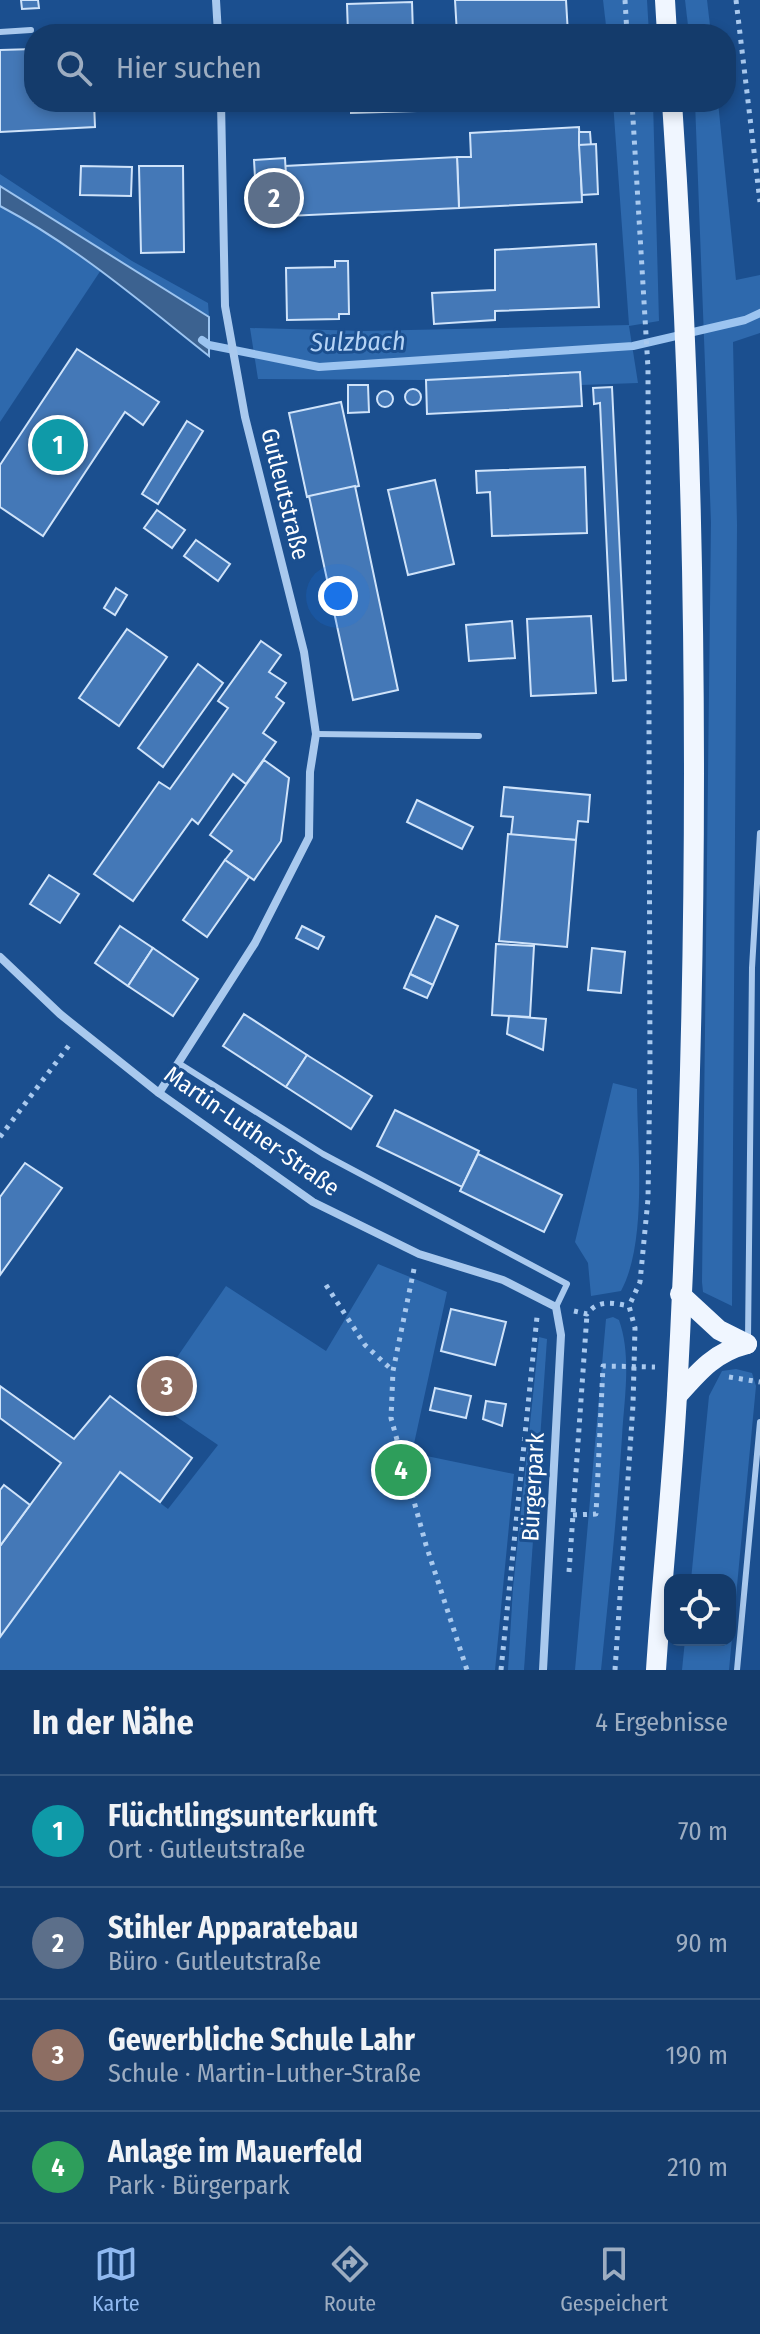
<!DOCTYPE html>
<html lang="de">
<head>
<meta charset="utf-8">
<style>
	:root { --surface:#143b6b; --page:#214673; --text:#f1f3f6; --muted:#9dadc1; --line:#33557e; --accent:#90b9f0 }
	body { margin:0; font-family:"Fira Sans Condensed",sans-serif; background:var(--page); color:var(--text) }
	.controls { position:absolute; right:24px; bottom:24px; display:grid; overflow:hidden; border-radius:16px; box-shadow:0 4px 12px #0003 }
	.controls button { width:72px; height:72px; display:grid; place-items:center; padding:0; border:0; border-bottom:2px solid var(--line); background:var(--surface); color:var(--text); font:40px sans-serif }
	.you { position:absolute; left:338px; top:596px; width:28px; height:28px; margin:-20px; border:6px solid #fff; border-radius:50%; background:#1a73e8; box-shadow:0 0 0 12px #1a73e833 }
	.badge { display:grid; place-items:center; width:52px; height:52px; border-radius:50%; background:var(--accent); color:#fff; font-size:26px; font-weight:700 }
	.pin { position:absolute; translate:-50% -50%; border:4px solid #fff; box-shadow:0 2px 8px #0006 }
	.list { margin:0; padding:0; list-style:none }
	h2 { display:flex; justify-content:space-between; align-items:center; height:104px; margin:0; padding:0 32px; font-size:34px }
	h2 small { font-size:26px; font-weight:400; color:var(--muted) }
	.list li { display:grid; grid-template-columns:52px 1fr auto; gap:24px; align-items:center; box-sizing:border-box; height:112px; padding:0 32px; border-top:2px solid var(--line) }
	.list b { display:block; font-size:30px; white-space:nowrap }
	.list p { margin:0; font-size:26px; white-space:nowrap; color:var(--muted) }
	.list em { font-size:26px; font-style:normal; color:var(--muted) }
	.icon { flex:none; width:44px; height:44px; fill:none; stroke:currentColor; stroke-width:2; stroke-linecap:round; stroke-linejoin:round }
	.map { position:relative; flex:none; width:760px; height:1670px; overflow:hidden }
	.search { position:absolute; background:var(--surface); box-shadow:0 4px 12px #0003; left:24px; right:24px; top:24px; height:88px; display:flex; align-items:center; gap:20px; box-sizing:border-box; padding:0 28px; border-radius:32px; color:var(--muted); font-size:30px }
	.sheet { height:552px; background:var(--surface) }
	nav { display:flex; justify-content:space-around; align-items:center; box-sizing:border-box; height:112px; border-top:2px solid var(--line); background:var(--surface); font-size:22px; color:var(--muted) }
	nav a { display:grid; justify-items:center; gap:4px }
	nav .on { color:var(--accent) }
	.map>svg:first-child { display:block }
	.green { fill:#2e69ad }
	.water { fill:#3c6290; stroke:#9cc4f0; stroke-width:2 }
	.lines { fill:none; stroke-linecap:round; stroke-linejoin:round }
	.stream { stroke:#9cc4f0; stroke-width:8 }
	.building { fill:#4478b7; stroke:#cfe3fa; stroke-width:2 }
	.path { stroke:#a9c9ee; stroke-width:5; stroke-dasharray:4 6; stroke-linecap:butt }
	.service { stroke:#a9c9ee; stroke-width:6 }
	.minor { stroke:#a9c9ee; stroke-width:8 }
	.primary { stroke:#f0f6ff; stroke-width:20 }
	.labels { text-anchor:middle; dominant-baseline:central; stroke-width:6; stroke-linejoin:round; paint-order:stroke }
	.street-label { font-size:24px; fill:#fff; stroke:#1b4f8f }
	.water-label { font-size:26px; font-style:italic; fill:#b5d3f5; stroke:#1b4f8f }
</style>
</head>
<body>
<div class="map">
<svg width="760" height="1670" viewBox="0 0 760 1670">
	<rect width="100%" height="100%" fill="#1b4f8f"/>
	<!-- green -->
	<g class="green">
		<path d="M603,0H647L649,34H607Z"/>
		<path d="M685,0H707L711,34H689Z"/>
		<path d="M613,102H653L659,321L629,326L638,383L581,385L579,372L426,380L258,379L250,328L365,331L629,325Z"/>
		<path d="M695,102H718L736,280L760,275V333L733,342L737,525L732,1306L703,1292L702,1282L711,522Z"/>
		<path d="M0,174L132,261L208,303L209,317L0,186Z"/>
		<path d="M0,206L47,232L101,270L0,422Z"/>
		<path d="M613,1083L637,1089C637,1146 648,1241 621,1291L591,1296L588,1263L575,1242Z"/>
		<path d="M378,1264L447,1292L412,1453L514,1474L495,1670H0V1637L120,1472L168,1509L218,1445L149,1398L226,1286L326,1351Z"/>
		<path d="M613,1317L619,1320C632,1357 624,1399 622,1437C617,1515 609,1592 601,1670H575L606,1319Z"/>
		<path d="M539,1337L547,1339L524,1670H508L513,1588Z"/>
		<path d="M736,1369L752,1373L756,1386L729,1670H682L685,1640H730V1580H691L709,1396L722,1371Z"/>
	</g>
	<!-- water -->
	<path class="water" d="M0,186L209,317V356C142,303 76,246 0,206Z"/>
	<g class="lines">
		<!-- stream -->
		<path class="stream" d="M202,340L209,345L319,367L633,346L745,320L760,313"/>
	</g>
	<!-- building -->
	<g class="building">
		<path d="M21,0H38L39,8L22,9Z"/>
		<path d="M455,0H566L568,34H457Z"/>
		<path d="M412,2L413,34H348L347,4Z"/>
		<path d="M34,49V102H94L95,127L0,132V50Z"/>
		<path d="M351,102H415L416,111L351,113Z"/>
		<path d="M460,102H534L460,106Z"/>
		<path d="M579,127L582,202L459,208L457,157H471L470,133Z"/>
		<path d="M579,132H590L591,145H579Z"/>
		<path d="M596,144L598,194L582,195L579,145Z"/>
		<path d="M457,157L459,208L288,216L285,166Z"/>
		<path d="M285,158L288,212L257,213L254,160Z"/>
		<path d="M81,166L132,167L131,196L80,195Z"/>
		<path d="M139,166H183L184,252L141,253Z"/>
		<path d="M596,244L599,307L495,311V320L434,324L432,293L495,290V250Z"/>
		<path d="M335,261H348L349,314H339V319L287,320L286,268L335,267Z"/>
		<path d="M77,349L159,402L143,425L125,412L43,536L0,507V465Z"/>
		<path d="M580,372L582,406L427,414L426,380Z"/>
		<path d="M348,385H368L369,412L348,413Z"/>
		<path d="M612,387L626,680L613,681L600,403L594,404L593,388Z"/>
		<circle cx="413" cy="397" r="8"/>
		<circle cx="385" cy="399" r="8"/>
		<path d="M341,402L359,486L307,497L289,413Z"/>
		<path d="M187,421L203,431L158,504L142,494Z"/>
		<path d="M585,467L587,533L492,536L490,492L477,493L476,471Z"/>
		<path d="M435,480L454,564L408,575L388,490Z"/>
		<path d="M355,486L398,690L353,700L309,496Z"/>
		<path d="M157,510L185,530L172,548L144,528Z"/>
		<path d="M196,540L230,564L218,581L184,556Z"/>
		<path d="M116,588L127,595L115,615L104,608Z"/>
		<path d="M591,616L596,693L531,696L527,619Z"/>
		<path d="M512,621L515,658L469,661L466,625Z"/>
		<path d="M127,629L167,657L119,726L79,698Z"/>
		<path d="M261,641L281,655L269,672L286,683L276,697L284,703L263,733L276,742L246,784L233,774L198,824L192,819L133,901L94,874L159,782L170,789L228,708L218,701Z"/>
		<path d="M198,664L223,683L163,767L138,748Z"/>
		<path d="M264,760L289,778L281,841L254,880L225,860L232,851L210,835Z"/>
		<path d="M504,787L590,795L588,822L578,821L576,840L511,835L513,817L501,816Z"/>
		<path d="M417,800L473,827L462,849L407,822Z"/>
		<path d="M508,834L576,840L567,947L499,941Z"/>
		<path d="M225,860L249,877L207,937L183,920Z"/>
		<path d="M49,875L79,894L60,923L30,904Z"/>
		<path d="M436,916L458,926L433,985L410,974Z"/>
		<path d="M120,926L153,948L128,986L95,963Z"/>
		<path d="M302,926L324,937L318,949L296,938Z"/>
		<path d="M496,944L534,946L530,1017L492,1015Z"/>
		<path d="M153,948L198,979L173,1016L128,986Z"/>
		<path d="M592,948L625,952L621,993L588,990Z"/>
		<path d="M410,974L433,985L427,998L404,988Z"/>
		<path d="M244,1014L307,1055L286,1087L223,1046Z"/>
		<path d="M509,1016L546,1019L543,1050L507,1034Z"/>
		<path d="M307,1055L372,1096L351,1129L286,1087Z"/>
		<path d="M395,1110L479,1151L462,1187L377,1146Z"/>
		<path d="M478,1154L562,1195L544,1232L460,1191Z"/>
		<path d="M25,1163L62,1188L0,1275V1197Z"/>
		<path d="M451,1309L506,1322L495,1365L441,1351Z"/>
		<path d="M0,1386L74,1439L110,1396L192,1458L160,1502L120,1472L0,1637V1546L61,1463L0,1418Z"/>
		<path d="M435,1388L471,1396L466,1418L430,1410Z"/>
		<path d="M486,1401L506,1404L502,1426L483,1419Z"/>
		<path d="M4,1485L30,1505L0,1546V1490Z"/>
	</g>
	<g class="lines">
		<!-- path -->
		<g class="path">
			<path d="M625,0L627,34"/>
			<path d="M736,0L760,202"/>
			<path d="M0,1137L70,1044"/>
			<path d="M414,1269L393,1371L391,1418L426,1545L467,1670"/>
			<path d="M326,1285L365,1345L392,1370"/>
			<path d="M574,1311L587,1314C598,1299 613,1303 629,1306"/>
			<path d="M729,1377L760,1382"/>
			<path d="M573,1515L596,1514L603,1366L655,1367"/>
			<path d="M569,1572L587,1314"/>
			<path d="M501,1670L537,1317"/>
			<path d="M615,1670L633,1405L635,1328L629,1306L640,1282L648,1199L650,1068L648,368L632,102"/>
		</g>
		<!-- service -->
		<g class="service">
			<path d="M0,32L31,30"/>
			<path d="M316,734L479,736"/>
			<path d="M180,1064L323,1154L567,1284L556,1307"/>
			<path d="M748,1340L752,968L760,833"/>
			<path d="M737,1670L760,1422"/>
		</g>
		<!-- minor -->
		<g class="minor">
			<path d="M216,0L218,34"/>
			<path d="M0,957L60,1014L159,1093L313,1202L419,1254L503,1280L556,1307L561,1335L543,1670"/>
			<path d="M159,1093L255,943L309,837L310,772L316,734L304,652L245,417L225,306L221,102"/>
		</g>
		<!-- primary -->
		<g class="primary">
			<path d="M665,0L667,34"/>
			<path d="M680,1294L719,1330L747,1344"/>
			<path d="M677,1396C699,1371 715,1352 747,1344"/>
			<path d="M656,1670C662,1578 672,1487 677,1395C700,964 701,532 672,102"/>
		</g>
	</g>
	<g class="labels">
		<!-- street labels -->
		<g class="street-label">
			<text transform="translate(285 494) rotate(76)">Gutleutstraße</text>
			<text transform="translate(252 1131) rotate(35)">Martin-Luther-Straße</text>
			<text transform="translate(533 1487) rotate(-87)">Bürgerpark</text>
		</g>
		<!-- water labels -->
		<g class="water-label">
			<text transform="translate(358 342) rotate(-1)">Sulzbach</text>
		</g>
	</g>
</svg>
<div class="controls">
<button><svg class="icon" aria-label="locate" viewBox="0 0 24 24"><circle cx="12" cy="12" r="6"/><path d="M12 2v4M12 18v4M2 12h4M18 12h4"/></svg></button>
</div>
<div class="you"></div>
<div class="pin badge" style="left:58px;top:445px;background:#0f9aa8">1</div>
<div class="pin badge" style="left:274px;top:198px;background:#5c6f8a">2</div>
<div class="pin badge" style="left:167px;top:1386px;background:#8d6e63">3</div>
<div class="pin badge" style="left:401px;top:1470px;background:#2e9e5b">4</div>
<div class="search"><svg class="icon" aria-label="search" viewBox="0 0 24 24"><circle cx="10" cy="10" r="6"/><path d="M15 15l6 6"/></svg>Hier suchen</div>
</div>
<section class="sheet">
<h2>In der Nähe<small>4 Ergebnisse</small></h2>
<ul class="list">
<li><span class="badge" style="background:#0f9aa8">1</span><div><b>Flüchtlingsunterkunft</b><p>Ort · Gutleutstraße</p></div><em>70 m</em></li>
<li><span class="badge" style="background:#5c6f8a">2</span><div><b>Stihler Apparatebau</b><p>Büro · Gutleutstraße</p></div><em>90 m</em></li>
<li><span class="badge" style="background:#8d6e63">3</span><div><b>Gewerbliche Schule Lahr</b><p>Schule · Martin-Luther-Straße</p></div><em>190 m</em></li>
<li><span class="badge" style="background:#2e9e5b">4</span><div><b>Anlage im Mauerfeld</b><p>Park · Bürgerpark</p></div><em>210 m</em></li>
</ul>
</section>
<nav>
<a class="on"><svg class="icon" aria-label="map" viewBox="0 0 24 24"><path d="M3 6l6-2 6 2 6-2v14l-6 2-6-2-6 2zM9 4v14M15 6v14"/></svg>Karte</a>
<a><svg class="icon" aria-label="directions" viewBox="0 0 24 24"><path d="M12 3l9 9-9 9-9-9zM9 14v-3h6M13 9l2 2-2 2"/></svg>Route</a>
<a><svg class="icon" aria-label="saved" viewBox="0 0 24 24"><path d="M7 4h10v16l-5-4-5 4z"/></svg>Gespeichert</a>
</nav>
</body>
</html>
